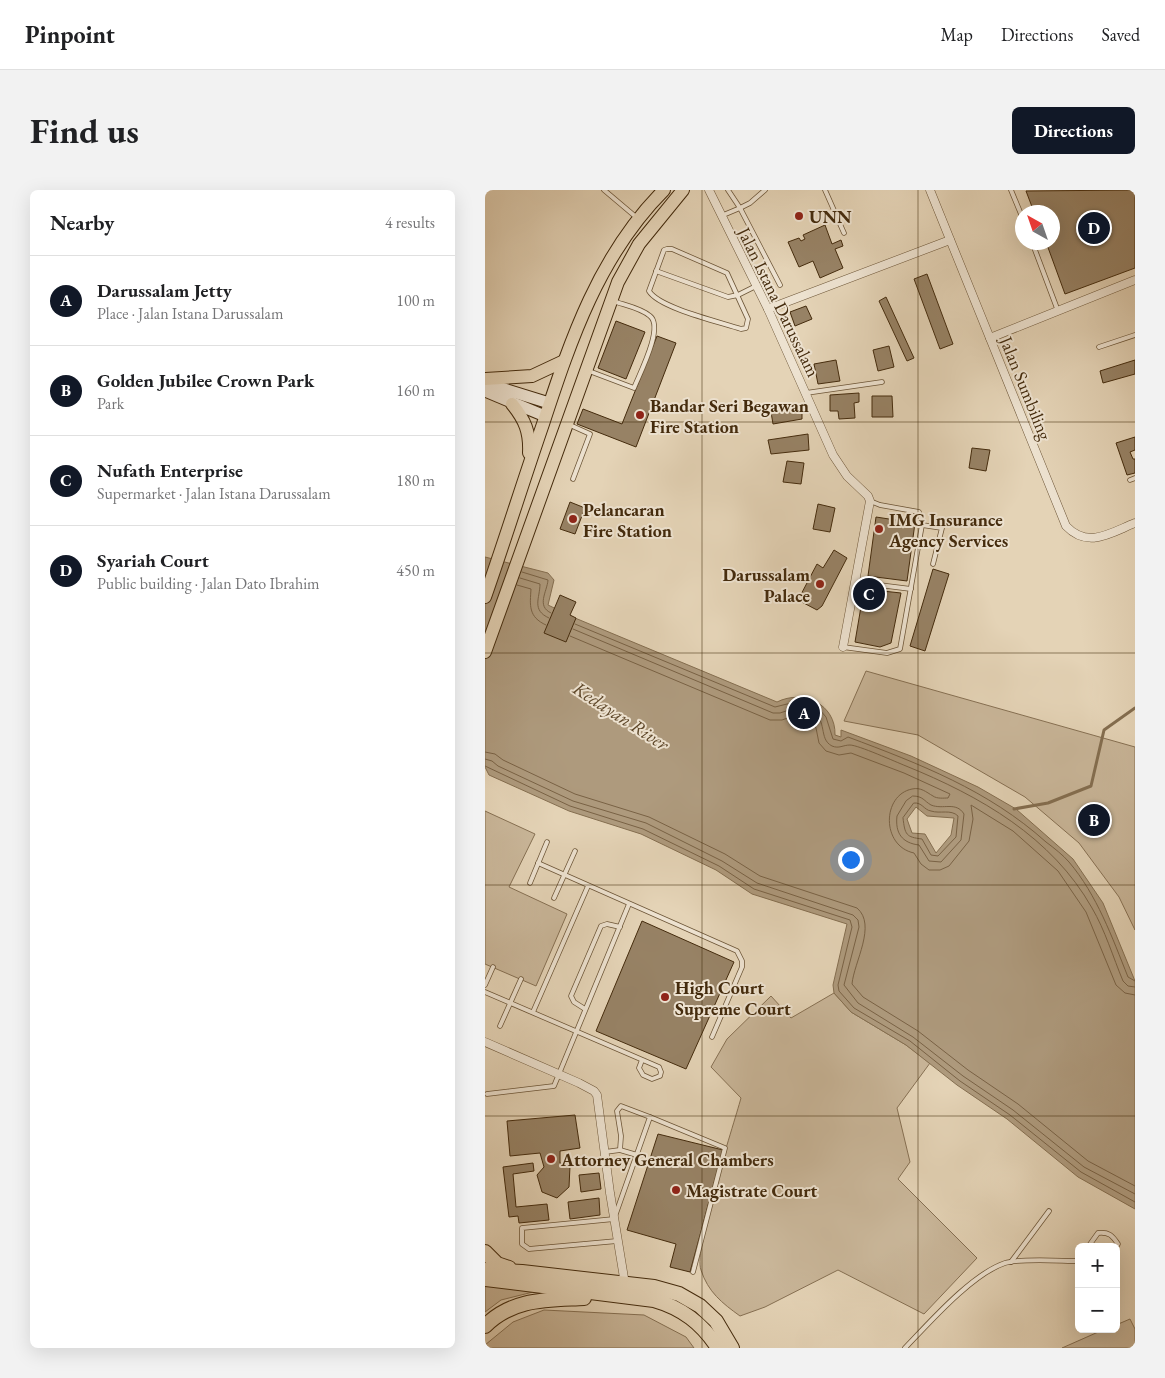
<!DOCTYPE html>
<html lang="en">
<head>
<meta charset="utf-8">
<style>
	:root { --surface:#fff; --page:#f2f2f2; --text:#202124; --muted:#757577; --line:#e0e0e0; --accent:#111827 }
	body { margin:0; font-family:"EB Garamond",serif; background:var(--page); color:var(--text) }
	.controls { position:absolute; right:15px; bottom:15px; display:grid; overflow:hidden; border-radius:8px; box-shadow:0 5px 20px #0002 }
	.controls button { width:45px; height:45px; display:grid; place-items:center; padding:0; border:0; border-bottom:1px solid var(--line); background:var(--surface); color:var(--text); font:25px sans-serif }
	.compass { position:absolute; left:530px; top:15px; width:45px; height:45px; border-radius:50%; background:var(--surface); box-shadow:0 5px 20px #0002; rotate:320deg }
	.you { position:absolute; left:365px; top:669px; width:18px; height:18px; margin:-12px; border:4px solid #fff; border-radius:50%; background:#1a73e8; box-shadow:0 0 0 8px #1a73e833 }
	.badge { display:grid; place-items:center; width:32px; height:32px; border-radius:50%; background:var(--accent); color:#fff; font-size:16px; font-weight:700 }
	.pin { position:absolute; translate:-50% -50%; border:2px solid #fff; box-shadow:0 1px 5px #0006 }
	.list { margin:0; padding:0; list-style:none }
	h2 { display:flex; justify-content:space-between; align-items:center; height:65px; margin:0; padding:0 20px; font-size:21px }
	h2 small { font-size:16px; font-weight:400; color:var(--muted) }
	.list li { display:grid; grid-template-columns:32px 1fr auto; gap:15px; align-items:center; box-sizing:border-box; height:90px; padding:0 20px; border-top:1px solid var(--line) }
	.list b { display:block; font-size:19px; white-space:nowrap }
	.list p { margin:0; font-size:16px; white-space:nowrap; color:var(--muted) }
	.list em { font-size:16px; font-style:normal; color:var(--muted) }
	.map { position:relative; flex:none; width:650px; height:1158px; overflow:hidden; border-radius:8px }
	header { display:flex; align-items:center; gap:30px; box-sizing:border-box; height:70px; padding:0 25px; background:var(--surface); border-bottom:1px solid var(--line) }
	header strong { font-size:24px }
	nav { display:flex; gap:28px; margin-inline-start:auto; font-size:18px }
	.intro { display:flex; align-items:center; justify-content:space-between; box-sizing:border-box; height:120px; padding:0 30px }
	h1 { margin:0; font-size:35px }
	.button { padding:12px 22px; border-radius:8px; background:var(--accent); color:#fff; font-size:18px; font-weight:700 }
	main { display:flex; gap:30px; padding:0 30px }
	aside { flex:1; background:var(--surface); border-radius:8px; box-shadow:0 5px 20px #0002 }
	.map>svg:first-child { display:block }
	.green { fill:#c9b699; stroke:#867053 }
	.water { fill:#ae9a7d; stroke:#846e50; fill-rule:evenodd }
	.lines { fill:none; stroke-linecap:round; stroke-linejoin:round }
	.shore { stroke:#796245; stroke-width:1 }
	.stream { stroke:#846e50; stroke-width:3 }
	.building { fill:#978265; stroke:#442b0d }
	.lane-casing { stroke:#6c5537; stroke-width:5.5 }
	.street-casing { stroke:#6c5537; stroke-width:9 }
	.secondary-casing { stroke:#442b0d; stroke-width:13 }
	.primary-casing { stroke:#442b0d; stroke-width:14 }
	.highway-casing { stroke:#442b0d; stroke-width:16 }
	.lane { stroke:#ede2d0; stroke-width:4 }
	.street { stroke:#ede2d0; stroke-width:8 }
	.secondary { stroke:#ede2d0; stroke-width:11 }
	.primary { stroke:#e4d3b6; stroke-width:12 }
	.highway { stroke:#e4d3b6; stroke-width:14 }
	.grid { fill:none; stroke:#442b0d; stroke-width:1; stroke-opacity:0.55 }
	.poi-dot { fill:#8f2418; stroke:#ede2d0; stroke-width:2 }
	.labels { text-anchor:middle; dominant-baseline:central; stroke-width:4; stroke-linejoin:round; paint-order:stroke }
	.poi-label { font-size:18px; font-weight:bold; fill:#442b0d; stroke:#ede2d0; text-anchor:start }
	.street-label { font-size:18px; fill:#442b0d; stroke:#ede2d0 }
	.water-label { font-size:19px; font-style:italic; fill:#5e4729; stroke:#ede2d0 }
</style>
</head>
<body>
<header>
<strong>Pinpoint</strong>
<nav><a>Map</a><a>Directions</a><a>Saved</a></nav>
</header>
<div class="intro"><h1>Find us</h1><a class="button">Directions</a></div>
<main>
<aside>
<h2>Nearby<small>4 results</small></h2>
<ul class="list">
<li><span class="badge">A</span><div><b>Darussalam Jetty</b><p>Place · Jalan Istana Darussalam</p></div><em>100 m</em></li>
<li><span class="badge">B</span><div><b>Golden Jubilee Crown Park</b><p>Park</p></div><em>160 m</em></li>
<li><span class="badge">C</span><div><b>Nufath Enterprise</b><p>Supermarket · Jalan Istana Darussalam</p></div><em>180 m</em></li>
<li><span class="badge">D</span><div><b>Syariah Court</b><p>Public building · Jalan Dato Ibrahim</p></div><em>450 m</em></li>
</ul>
</aside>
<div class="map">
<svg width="650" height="1158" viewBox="0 0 650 1158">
	<rect width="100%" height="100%" fill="#e4d3b6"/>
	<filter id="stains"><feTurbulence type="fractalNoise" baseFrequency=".004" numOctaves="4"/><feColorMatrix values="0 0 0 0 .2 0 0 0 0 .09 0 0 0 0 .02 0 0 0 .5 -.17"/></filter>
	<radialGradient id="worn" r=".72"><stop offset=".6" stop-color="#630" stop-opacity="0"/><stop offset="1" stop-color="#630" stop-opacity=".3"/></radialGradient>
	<!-- green -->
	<g class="green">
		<path d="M381,481L650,557V740L634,707L594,653L540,607L433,545L359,531Z"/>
		<path d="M0,621L50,644L24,697L82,724L51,796L0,774Z"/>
		<path d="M349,803L366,822L421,855L445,873L412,918L425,972L413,989L492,1068L439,1124L353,1080L280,1117L255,1126C237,1113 223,1102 216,1080C208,1059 248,937 256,908L226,877L242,849L286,806L306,828Z"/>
		<path d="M0,1091L60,1099L16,1110L0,1122Z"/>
		<path d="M59,1120L159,1125L201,1147L209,1158H0V1155L28,1132Z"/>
		<path d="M645,1129L650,1139V1158H577L620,1139H631V1135Z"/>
	</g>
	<!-- water -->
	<path class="water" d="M0,367L63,383L69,390L63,415L90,428L292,512C318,499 351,514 350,545L356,547V540L426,566L493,597L531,619L588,669L618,713L650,791V1019L593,987L522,929L472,895L421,855L366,822L349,803L348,795L362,734L267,704L231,680L156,644L84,621L4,585L0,577ZM431,617L442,626L469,628L466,645L451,663L440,644L427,643L422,629Z"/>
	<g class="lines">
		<!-- shore -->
		<g class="shore">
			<path d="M37,382L63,390C62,402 51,416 66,423"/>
			<path d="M35,388L55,394C55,408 46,420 64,428"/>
			<path d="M32,395L46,399C45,415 43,427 61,435"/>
			<path d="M90,434L290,517L314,511L334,519L341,527L348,549L356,551L363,547C435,574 503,600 561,652C569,658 578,665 584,672C612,705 627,747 643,787L650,791"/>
			<path d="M88,439L288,523H295L313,517"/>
			<path d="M85,446L285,530H297L311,525"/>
			<path d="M327,523C343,529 333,549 347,556C354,559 358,555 365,555C373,555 411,572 421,576C495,606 567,647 607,718C620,740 628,767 638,791L643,796L650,797"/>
			<path d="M326,530L331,538L334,553L341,561L354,565L366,563L419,583L465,604L463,608C459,608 452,609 448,606C441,602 436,597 427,599C397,605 396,656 429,663L436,674L444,680H455L464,676L484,651L488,629L486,615L528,641L573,681L601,722L631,795L640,803L650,805"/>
			<path d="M0,562L10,564L18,570L90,604L164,627L240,664L275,686L372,718C392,735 369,772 367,794L378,807L433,841L483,880L533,914L603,971L650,996"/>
			<path d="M0,569L7,571L13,576L88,611L161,633L237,671L272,693L368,725L373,730L374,737L359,795L373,813L428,847L478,886L528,920L599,977L650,1004"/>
			<path d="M0,576L85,616L158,639L234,676L269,699L365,730L367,737L353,795L354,801L369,818L425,851L475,891L525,925L596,982L650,1012"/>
			<path d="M428,606C438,606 439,611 446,615C458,620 471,611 479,624L476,650L456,672L444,671L434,655C417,653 410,643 412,626L421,611Z"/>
			<path d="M429,613C437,612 439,620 446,621C455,624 466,619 473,626L471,647L453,666L446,665L437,649C421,647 420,645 418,628Z"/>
		</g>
		<!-- stream -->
		<path class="stream" d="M529,619L563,613L606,596L619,540L650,518"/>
	</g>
	<!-- building -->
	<g class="building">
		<path d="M650,0V78L580,104L561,52H568V22H549L541,1Z"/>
		<path d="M340,35L347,54L356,50L358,56L350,59L358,78L335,88L328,71L314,77L303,52L314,48L316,51L320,49L318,45Z"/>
		<path d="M442,84L468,154L455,159L429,89Z"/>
		<path d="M401,107L429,168L422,171L394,111Z"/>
		<path d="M321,116L327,129L310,136L305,122Z"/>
		<path d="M131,131L160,142L141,189L113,178Z"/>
		<path d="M172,146L191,153L151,257L92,234L98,219L137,234Z"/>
		<path d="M404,156L409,177L393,181L388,160Z"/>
		<path d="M351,170L355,191L333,194L329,174Z"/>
		<path d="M650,170V184L618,193L615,181Z"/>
		<path d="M374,203V212L369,213L370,228L354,229L353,221H345V205Z"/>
		<path d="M387,206H407L408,227H387Z"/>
		<path d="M317,215V229L288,234L286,222Z"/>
		<path d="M323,244L324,260L286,264L283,250Z"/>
		<path d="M650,247V260L645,262L648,269H650V283L642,285L631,253Z"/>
		<path d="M487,258L505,260L501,281L484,278Z"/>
		<path d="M302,271L319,273L316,294L298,292Z"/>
		<path d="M85,312L100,318L90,344L75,339Z"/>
		<path d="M333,314L350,318L345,342L328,339Z"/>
		<path d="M391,327L430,333L422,391L383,386Z"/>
		<path d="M349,360L362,368L337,416L332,420L313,410L332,374L338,378Z"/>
		<path d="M448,379L464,384L440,461L425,456Z"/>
		<path d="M379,399L416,403L406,453L395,457L370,452Z"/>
		<path d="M75,405L91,412L85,425L91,428L81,452L59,443Z"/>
		<path d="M314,516L326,517L325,529L312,528Z"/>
		<path d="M157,731L249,772L201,879L111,841Z"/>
		<path d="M90,925L95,958L75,961V973L85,976L84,997L72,1008L57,1002L52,985L59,977L55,963L25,966L22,931Z"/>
		<path d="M173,944L238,960L205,1082L185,1077L191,1054L142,1040Z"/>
		<path d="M48,973L49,981L28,984L31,1017L62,1014L64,1030L34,1033L33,1026L24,1027L18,977Z"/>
		<path d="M114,983L116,999L96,1002L94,985Z"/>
		<path d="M114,1008L115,1025L85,1029L83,1012Z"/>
	</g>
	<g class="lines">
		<defs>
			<g id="lane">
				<path d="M119,0L151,27"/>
				<path d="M243,0L255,18L265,13L280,0"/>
				<path d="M340,0L359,43"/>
				<path d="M526,0L538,29"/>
				<path d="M236,26L255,18L295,95"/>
				<path d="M547,52L573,121"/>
				<path d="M182,59H187L242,83L263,129L261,138L256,139C235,132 174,118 164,101L179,60Z"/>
				<path d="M171,81L243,107L253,105L271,96"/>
				<path d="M614,157L650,145"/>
				<path d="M104,181L149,198C155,183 179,137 165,126C156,118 139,115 128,111"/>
				<path d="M321,203L397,192"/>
				<path d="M85,235L105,244L88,289"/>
				<path d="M645,290L650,288"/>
				<path d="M437,335L457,338L448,374"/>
				<path d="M370,392L426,399"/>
				<path d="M358,457L402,463L415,459L437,335L434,322L395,315L385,311"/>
				<path d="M53,673L252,761L257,771V777L227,847"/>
				<path d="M45,693L62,652"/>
				<path d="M69,708L90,661"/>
				<path d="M0,795L8,777"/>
				<path d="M0,802L174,877L176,882L175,886L167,889L158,885L154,878L157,870"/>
				<path d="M100,819L89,812L86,806L116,736L122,734L135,737"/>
				<path d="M48,822L103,696"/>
				<path d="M15,836L36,789"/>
				<path d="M2,904L69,896L144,714"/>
				<path d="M165,927L240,958L208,1082"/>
				<path d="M120,962L135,960"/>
				<path d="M132,1051L44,1059L37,1054V1038L129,1029L165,927L136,916L132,921L136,946L135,960L152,965"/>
				<path d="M603,1057L613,1043C624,1042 627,1045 633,1054L631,1057"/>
				<path d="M526,1072L564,1021"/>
				<path d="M420,1158C445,1132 487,1084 520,1073C534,1068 576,1071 594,1071"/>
			</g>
			<g id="street">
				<path d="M224,0L283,119L348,265L362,286L383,306L385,311L358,457"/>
				<path d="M445,0L581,336C603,359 625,343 650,333"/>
				<path d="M283,119L465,50"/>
				<path d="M505,148L650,90"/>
				<path d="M0,852L94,893L109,901L112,905L125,1003L140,1094"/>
			</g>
			<g id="secondary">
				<path d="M0,193L64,213"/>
				<path d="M0,201L60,226"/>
			</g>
			<g id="primary">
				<path d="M0,189L47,186L79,171"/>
				<path d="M27,214C40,230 45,242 44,263"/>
				<path d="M0,407C20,350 38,292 58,234C86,149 114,65 179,0"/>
				<path d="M0,462L133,92L154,54L198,0"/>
			</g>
			<g id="highway">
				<path d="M0,1062L12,1074L24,1078"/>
				<path d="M0,1080L37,1082L169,1097L194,1104L215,1116L231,1131L247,1158"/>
				<path d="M1,1089L169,1110C197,1118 217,1133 233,1158"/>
				<path d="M0,1136C28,1108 62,1110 99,1108"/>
			</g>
		</defs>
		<!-- lane casing -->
		<use href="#lane" class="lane-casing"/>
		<!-- street casing -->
		<use href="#street" class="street-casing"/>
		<!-- secondary casing -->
		<use href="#secondary" class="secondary-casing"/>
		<!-- primary casing -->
		<use href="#primary" class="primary-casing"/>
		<!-- highway casing -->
		<use href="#highway" class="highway-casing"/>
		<!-- lane -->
		<use href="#lane" class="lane"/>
		<!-- street -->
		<use href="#street" class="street"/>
		<!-- secondary -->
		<use href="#secondary" class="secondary"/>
		<!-- primary -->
		<use href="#primary" class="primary"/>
		<!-- highway -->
		<use href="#highway" class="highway"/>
	</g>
	<!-- grid -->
	<path class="grid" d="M217,0V1158M433,0V1158M0,232H650M0,463H650M0,695H650M0,926H650"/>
	<!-- markers -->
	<g class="poi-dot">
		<circle cx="314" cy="26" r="5"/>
		<circle cx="155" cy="225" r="5"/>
		<circle cx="88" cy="329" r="5"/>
		<circle cx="394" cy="339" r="5"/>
		<circle cx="335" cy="394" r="5"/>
		<circle cx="180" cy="807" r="5"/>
		<circle cx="66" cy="969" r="5"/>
		<circle cx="191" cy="1000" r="5"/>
	</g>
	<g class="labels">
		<!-- poi labels -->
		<g class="poi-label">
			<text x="324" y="26">UNN</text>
			<text x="165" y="215">Bandar Seri Begawan<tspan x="165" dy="21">Fire Station</tspan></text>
			<text x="98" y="319">Pelancaran<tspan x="98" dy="21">Fire Station</tspan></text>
			<text x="404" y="329">IMG Insurance<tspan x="404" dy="21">Agency Services</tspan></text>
			<text x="325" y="384" text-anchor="end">Darussalam<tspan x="325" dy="21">Palace</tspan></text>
			<text x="190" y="797">High Court<tspan x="190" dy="21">Supreme Court</tspan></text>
			<text x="76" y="969">Attorney General Chambers</text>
			<text x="201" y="1000">Magistrate Court</text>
		</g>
		<!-- street labels -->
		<g class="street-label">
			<text transform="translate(294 112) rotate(64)">Jalan Istana Darussalam</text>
			<text transform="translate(541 198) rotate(68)">Jalan Sumbiling</text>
		</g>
		<!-- water labels -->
		<g class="water-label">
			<text transform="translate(136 526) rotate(33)">Kedayan River</text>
		</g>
	</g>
	<rect width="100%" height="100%" filter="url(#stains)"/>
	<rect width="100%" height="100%" fill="url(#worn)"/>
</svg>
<div class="controls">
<button>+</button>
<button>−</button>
</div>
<svg class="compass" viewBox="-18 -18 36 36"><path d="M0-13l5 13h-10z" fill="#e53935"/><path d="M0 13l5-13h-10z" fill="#757577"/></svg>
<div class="you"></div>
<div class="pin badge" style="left:319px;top:523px">A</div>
<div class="pin badge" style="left:609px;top:630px">B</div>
<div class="pin badge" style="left:384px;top:404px">C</div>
<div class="pin badge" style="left:609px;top:38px">D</div>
</div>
</main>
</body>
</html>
